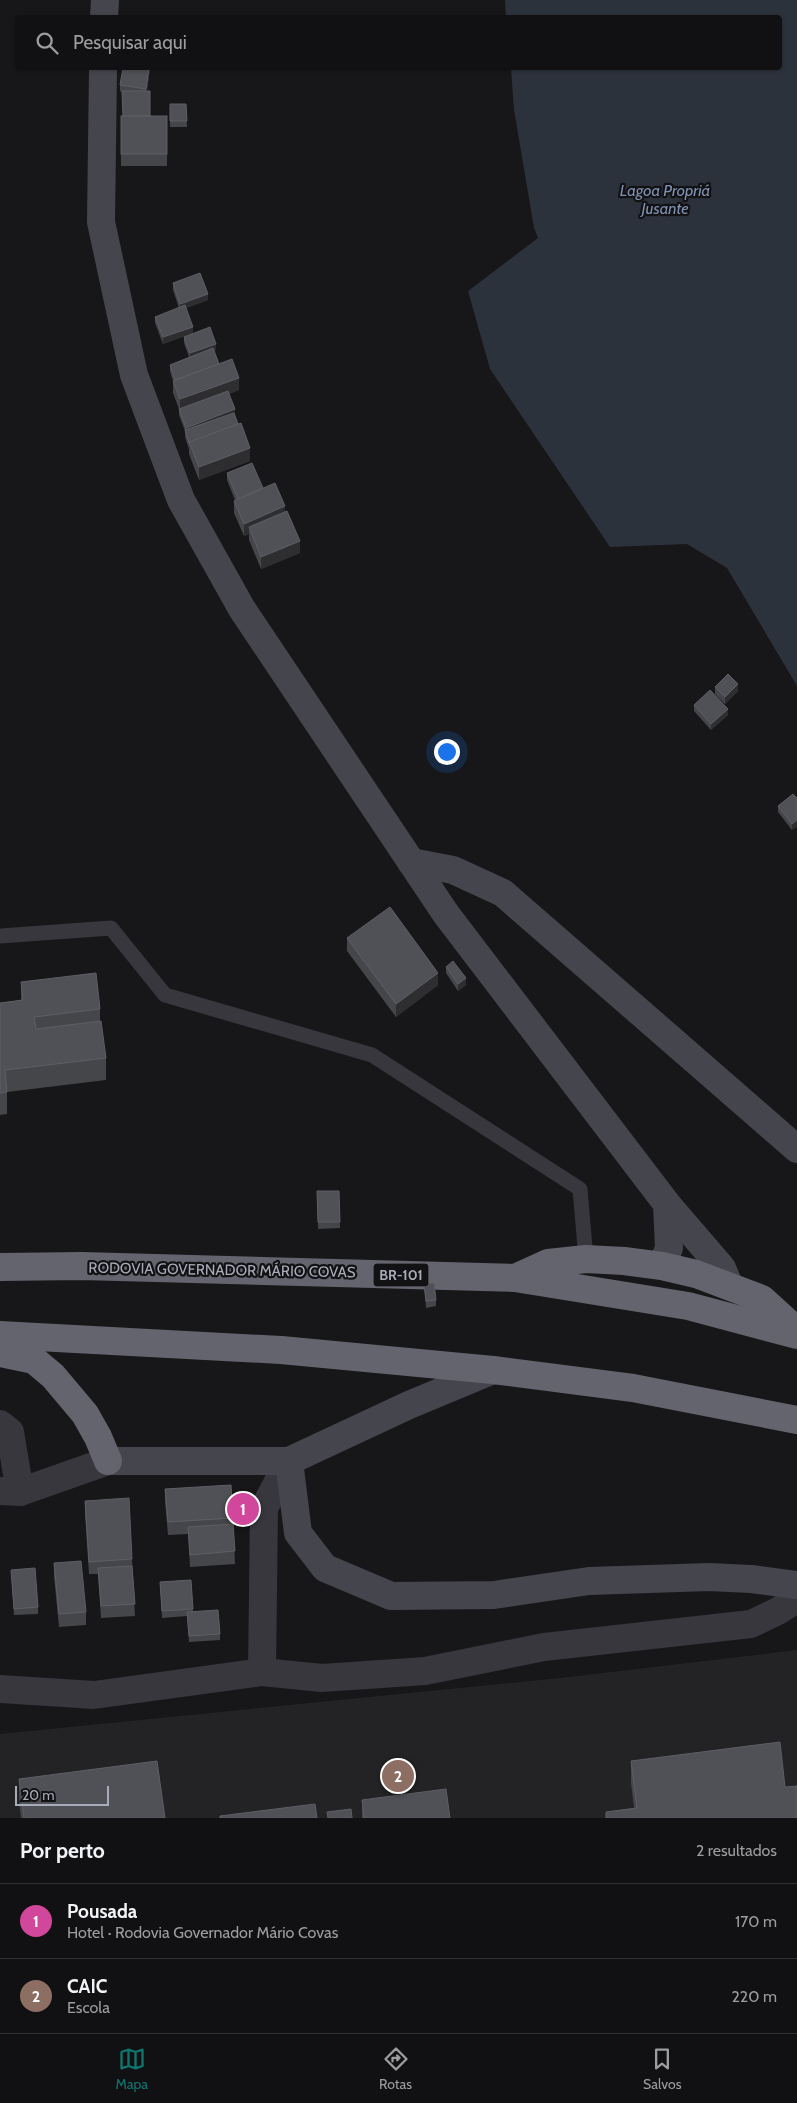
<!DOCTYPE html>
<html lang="pt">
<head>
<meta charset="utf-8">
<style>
	:root { --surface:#111012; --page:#1a191b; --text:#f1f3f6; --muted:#9c9d9f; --line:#303032; --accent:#0f766e }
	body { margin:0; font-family:Cabin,sans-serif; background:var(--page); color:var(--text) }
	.scale { position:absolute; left:15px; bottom:12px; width:94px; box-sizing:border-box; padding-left:5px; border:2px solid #a8abb8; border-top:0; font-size:14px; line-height:18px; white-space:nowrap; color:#a8abb8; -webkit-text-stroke:4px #121113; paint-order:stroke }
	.you { position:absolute; left:446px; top:751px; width:18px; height:18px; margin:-12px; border:4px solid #fff; border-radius:50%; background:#1a73e8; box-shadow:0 0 0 8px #1a73e833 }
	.badge { display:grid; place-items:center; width:32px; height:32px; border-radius:50%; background:var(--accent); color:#fff; font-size:16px; font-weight:700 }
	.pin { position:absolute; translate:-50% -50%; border:2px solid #fff; box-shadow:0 1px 5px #0006 }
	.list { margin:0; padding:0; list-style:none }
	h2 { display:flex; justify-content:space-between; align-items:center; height:65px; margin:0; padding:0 20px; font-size:21px }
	h2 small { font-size:16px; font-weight:400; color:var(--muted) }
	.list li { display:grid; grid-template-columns:32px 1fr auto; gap:15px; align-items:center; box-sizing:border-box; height:75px; padding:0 20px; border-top:1px solid var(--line) }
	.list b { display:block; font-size:19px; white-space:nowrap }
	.list p { margin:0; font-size:16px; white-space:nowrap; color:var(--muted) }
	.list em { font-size:16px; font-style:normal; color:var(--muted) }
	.icon { flex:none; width:28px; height:28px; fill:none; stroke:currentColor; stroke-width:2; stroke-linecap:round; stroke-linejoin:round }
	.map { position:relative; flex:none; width:797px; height:1818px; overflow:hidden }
	.search { position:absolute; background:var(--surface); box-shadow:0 1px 4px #0004; left:15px; right:15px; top:15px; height:55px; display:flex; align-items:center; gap:12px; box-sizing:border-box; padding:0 18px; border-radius:5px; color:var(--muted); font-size:19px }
	.sheet { height:215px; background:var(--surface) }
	nav { display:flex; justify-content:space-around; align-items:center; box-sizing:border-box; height:70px; border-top:1px solid var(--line); background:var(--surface); font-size:14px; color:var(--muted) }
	nav a { display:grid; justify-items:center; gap:2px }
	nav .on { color:var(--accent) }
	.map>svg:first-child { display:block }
	.built { fill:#232225 }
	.water { fill:#2c323c }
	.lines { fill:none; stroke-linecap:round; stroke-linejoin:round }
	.lane { stroke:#37373d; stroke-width:15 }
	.street { stroke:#37373d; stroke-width:28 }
	.secondary { stroke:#45464d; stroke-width:28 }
	.highway { stroke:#63646e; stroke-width:28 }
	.wall { fill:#45464a }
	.shaded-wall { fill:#2e2e31 }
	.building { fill:#505156; stroke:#5e5f65 }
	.labels { text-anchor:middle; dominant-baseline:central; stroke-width:4.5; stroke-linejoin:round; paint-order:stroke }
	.shield { fill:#121113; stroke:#7b7d86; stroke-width:1 }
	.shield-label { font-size:14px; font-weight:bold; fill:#a8abb8 }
	.street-label { font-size:15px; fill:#a8abb8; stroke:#121113 }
	.water-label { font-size:16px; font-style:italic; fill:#8092b3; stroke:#121113 }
</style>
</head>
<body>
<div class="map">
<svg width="797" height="1818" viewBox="0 0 797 1818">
	<rect width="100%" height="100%" fill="#171618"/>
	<!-- built -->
	<path class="built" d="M797,1650V1818H0V1734L560,1678Z"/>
	<!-- water -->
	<path class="water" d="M505,0H797V686L727,568L687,544L610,547L490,369L468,291L538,238L534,228L514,110L511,68H780V18L506,17Z"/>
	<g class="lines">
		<!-- lane -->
		<path class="lane" d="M0,936L111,928L165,995L372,1055L580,1189L586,1259"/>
		<!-- street -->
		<g class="street">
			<path d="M0,1424L10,1432L20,1492"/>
			<path d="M0,1491L20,1492L108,1461"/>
			<path d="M262,1672L264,1508L289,1461"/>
			<path d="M0,1689L94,1695L262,1672L322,1678L425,1671L544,1647L751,1624L778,1611L797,1599"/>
		</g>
		<!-- secondary -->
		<g class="secondary">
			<path d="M104,18L105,0"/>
			<path d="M103,68L101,222L134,375L181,500L242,609L446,914L667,1204L722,1268L729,1285"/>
			<path d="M411,862L453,870L503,893L797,1149"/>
			<path d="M662,1266L669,1248L667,1204"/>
			<path d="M108,1461H289L409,1405L493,1370"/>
			<path d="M289,1461L298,1533L325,1568L391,1596L494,1595L589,1581L709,1577L751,1579L797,1585"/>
		</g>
		<!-- highway -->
		<g class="highway">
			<path d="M0,1267L82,1266L515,1278L688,1306L797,1335"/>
			<path d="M515,1278L548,1263L586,1259L624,1261L662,1266L696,1274L762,1299L797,1331"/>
			<path d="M0,1335L281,1350L493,1370L633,1388L797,1420"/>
			<path d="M0,1353L34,1360L53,1376L85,1414L98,1437L108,1461"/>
		</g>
	</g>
	<!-- wall -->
	<g class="wall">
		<path d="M123,68H150L147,91L150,116H167V166H121V116H123L122,92L120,91V85Z"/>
		<path d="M170,104H186L187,127H170Z"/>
		<path d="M173,283L208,300L186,308L193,333L163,344L155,323V317L179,308L173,290Z"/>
		<path d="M184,337L216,350L214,351L219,364L239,390L229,394L235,415L250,461L199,480L189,454V449L185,437V431L179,415V409L173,393V381L170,371V365L189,357L184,343Z"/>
		<path d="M227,473L263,488L285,512L300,553L261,569L249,540V534L244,536L234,513V501L235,500L227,480Z"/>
		<path d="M715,687L738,691L725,704L715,694Z"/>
		<path d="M694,705L728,715L711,730L694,711Z"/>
		<path d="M793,794L792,830L778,812V806Z"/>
		<path d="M347,938L438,985L396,1017L347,951Z"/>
		<path d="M446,967L466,985L458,991L446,973Z"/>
		<path d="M21,982L100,1009V1021L106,1058V1080L7,1092V1114L0,1115V1003L21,1000Z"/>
		<path d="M317,1191H339L340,1228L318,1229Z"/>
		<path d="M424,1284L436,1300V1306L426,1308Z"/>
		<path d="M165,1489L233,1518L235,1564L190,1567L188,1534L168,1535L165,1501Z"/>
		<path d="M85,1501L132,1559L135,1616L101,1618L98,1574H89L85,1514Z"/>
		<path d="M54,1563L86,1612V1625L59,1627L54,1576Z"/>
		<path d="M11,1570L38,1607V1614L14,1615Z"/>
		<path d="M191,1580L193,1611L220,1634V1640L189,1642L187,1616L162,1618L160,1582Z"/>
		<path d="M631,1761L785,1787L797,1818H606V1812L634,1808L631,1783Z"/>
		<path d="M19,1779L165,1818H21L19,1801Z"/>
		<path d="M362,1800L450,1818H362Z"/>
	</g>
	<!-- shaded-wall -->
	<g class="shaded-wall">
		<path d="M149,68H150L146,95V89Z"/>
		<path d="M208,294V300L180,310V304Z"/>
		<path d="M193,327V333L163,344V337Z"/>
		<path d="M216,344V350L190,360V353Z"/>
		<path d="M239,378V390L180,412V399Z"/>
		<path d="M235,409V416L186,434V428Z"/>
		<path d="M250,448V461L199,480V467Z"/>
		<path d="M285,506V519L249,527V534L244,536V524Z"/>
		<path d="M300,541V553L261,569V557Z"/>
		<path d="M738,684V691L725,704V697Z"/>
		<path d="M728,709V715L711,730V724Z"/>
		<path d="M797,820V827L792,830V824Z"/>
		<path d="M438,973V985L396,1017V1004Z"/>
		<path d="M466,978V985L458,991V984Z"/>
	</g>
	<!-- building -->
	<g class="building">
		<path d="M123,68H149L146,89L120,85Z"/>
		<path d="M122,91H150V116H123Z"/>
		<path d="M170,104H186L187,121H170Z"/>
		<rect x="121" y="116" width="46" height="38"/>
		<path d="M200,273L208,294L180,304L173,283Z"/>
		<path d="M185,305L193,327L163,337L155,317Z"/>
		<path d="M210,327L216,344L190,353L184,337Z"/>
		<path d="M213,348L219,364L175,380L170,365Z"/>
		<path d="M232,359L239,378L180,399L173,381Z"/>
		<path d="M228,391L235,409L186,428L179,409Z"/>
		<path d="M234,413L238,424L189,443L185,430Z"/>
		<path d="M241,423L250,448L199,467L189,442Z"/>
		<path d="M252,463L263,488L238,499L227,473Z"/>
		<path d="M275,483L285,506L244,524L234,501Z"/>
		<path d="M287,511L300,541L261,557L249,527Z"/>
		<path d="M728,674L738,684L725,697L715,687Z"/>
		<path d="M710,690L728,709L711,724L694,705Z"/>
		<path d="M793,794L797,798V820L792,824L778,806Z"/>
		<path d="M390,907L438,973L396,1004L347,938Z"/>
		<path d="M453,961L466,978L458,984L446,967Z"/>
		<path d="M96,973L100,1009L34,1017L36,1029L101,1021L106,1058L5,1070L7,1092L0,1093V1003L23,1000L21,982Z"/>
		<path d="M317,1191H339L340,1222H318Z"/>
		<path d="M434,1283L436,1300L426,1301L424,1284Z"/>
		<path d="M231,1485L233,1518L168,1522L165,1489Z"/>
		<path d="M129,1498L132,1559L89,1562L85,1501Z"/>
		<path d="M233,1524L235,1551L190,1555L188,1527Z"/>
		<path d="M81,1561L86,1612L59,1614L54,1563Z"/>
		<path d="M132,1566L135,1604L101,1606L98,1568Z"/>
		<path d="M35,1568L38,1607L14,1609L11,1570Z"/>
		<path d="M191,1580L193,1609L162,1611L160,1582Z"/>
		<path d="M218,1610L220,1634L189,1636L187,1612Z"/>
		<path d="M780,1742L785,1787L797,1786V1818H606V1812L637,1808L631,1761Z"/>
		<path d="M157,1761L165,1818H24L19,1779Z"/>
		<path d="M446,1789L450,1818H364L362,1800Z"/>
		<path d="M315,1804L317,1818H220V1816Z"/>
		<path d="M351,1809L352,1818H328L327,1812Z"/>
	</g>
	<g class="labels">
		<!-- shield labels -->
		<rect class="shield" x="373.5" y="1263.5" width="55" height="23" rx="4"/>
		<g class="shield-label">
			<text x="401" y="1275">BR-101</text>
		</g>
		<!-- street labels -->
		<g class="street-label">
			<text transform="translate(222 1270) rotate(1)">RODOVIA GOVERNADOR MÁRIO COVAS</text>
		</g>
		<!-- water labels -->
		<g class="water-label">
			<text x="665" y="190">Lagoa Propriá<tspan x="665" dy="18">Jusante</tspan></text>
		</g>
	</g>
</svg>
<div class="scale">20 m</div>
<div class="you"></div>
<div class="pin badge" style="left:243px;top:1509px;background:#d1479c">1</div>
<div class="pin badge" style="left:398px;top:1776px;background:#8d6e63">2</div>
<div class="search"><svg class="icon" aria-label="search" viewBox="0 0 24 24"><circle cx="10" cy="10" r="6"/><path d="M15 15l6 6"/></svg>Pesquisar aqui</div>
</div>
<section class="sheet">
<h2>Por perto<small>2 resultados</small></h2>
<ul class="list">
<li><span class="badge" style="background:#d1479c">1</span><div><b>Pousada</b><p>Hotel · Rodovia Governador Mário Covas</p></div><em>170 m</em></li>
<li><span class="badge" style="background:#8d6e63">2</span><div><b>CAIC</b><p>Escola</p></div><em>220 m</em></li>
</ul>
</section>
<nav>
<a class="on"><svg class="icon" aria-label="map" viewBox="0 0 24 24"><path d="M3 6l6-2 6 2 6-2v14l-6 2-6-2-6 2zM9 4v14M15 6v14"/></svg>Mapa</a>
<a><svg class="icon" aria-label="directions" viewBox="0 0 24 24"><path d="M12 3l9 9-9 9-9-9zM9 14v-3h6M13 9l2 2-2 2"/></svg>Rotas</a>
<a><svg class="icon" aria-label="saved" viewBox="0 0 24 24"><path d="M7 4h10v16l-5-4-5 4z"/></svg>Salvos</a>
</nav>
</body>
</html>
